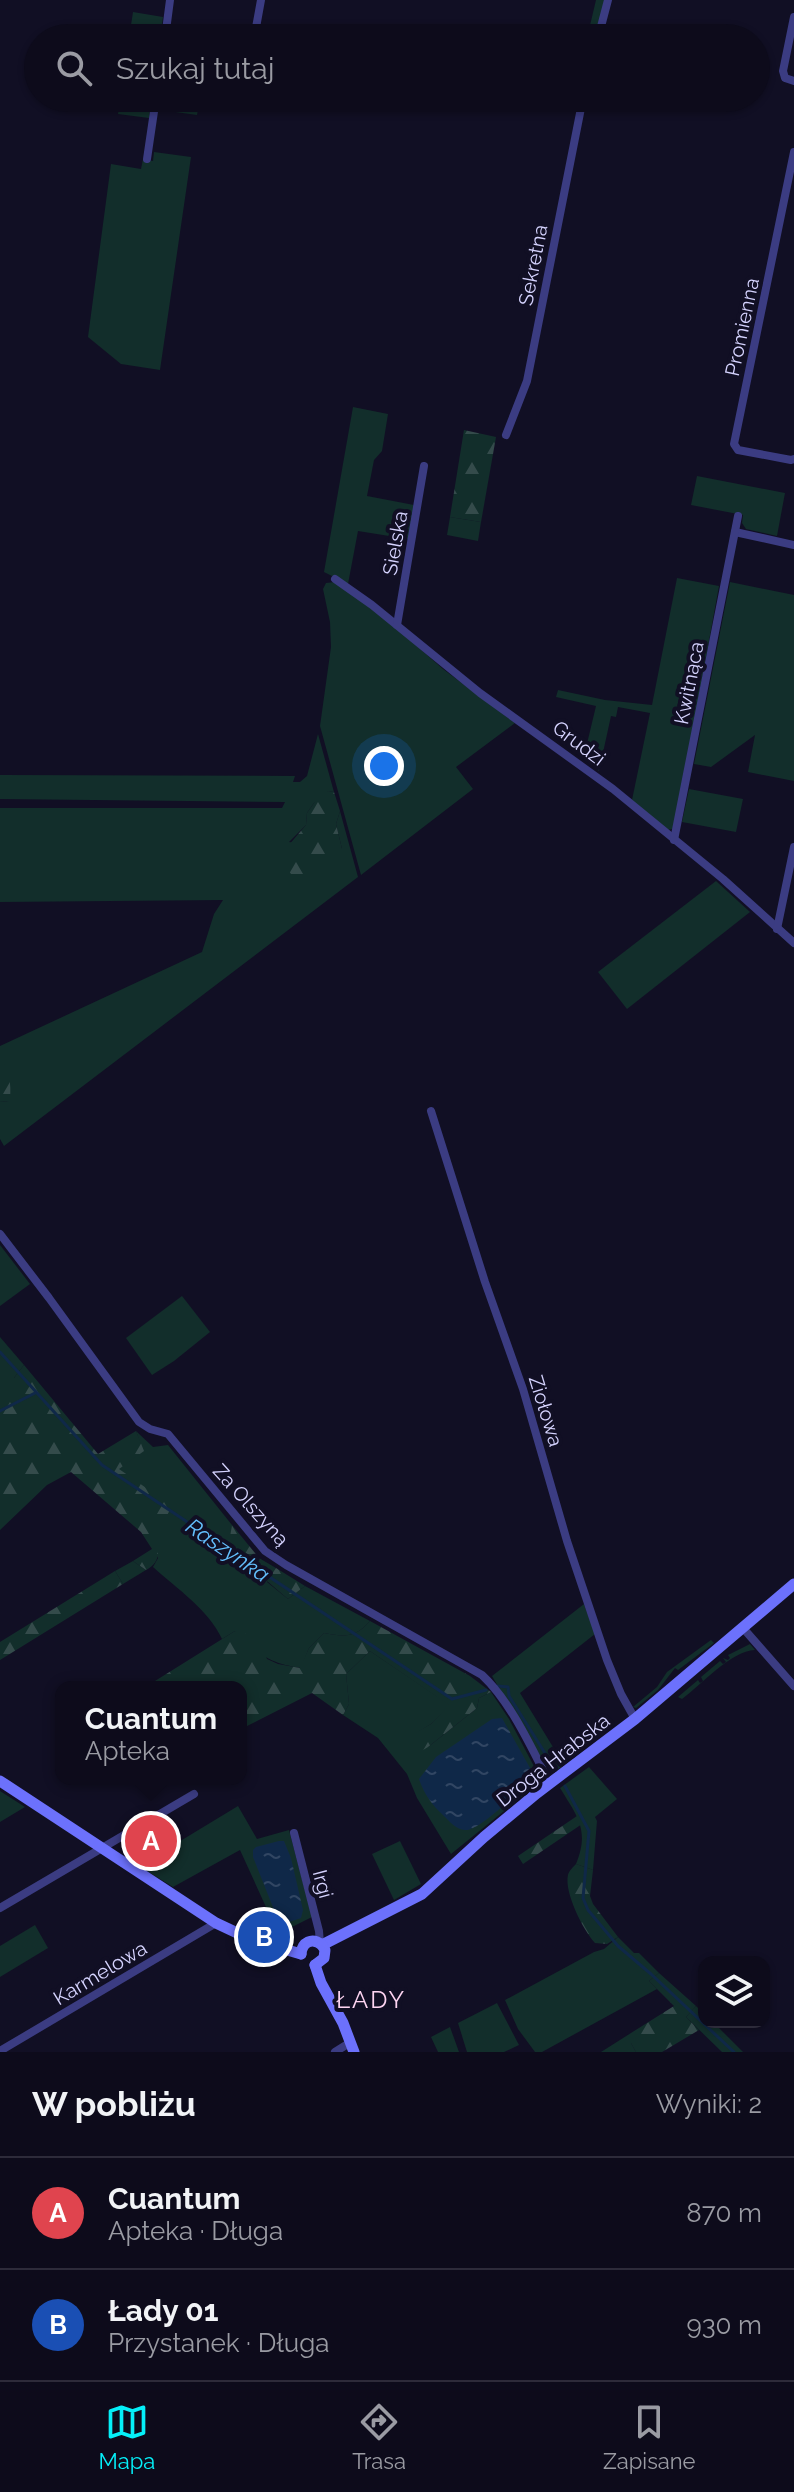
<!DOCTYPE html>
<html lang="pl">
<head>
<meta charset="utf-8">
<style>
	:root { --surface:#0d0b1b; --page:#1b1928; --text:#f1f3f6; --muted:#9a9ba3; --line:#2d2b3a; --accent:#05eff8 }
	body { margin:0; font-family:Raleway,sans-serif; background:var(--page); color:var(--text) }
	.controls { position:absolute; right:24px; bottom:24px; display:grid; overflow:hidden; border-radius:16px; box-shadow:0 2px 6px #0004 }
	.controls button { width:72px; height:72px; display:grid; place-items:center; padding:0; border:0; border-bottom:2px solid var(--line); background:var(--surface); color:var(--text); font:40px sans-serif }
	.you { position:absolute; left:384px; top:766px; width:28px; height:28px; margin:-20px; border:6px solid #fff; border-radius:50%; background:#1a73e8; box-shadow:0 0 0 12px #1a73e833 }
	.badge { display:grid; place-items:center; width:52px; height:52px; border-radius:50%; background:var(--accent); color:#fff; font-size:26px; font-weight:700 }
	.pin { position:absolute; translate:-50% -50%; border:4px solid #fff; box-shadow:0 2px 8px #0006 }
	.popup { position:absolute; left:55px; top:1681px; width:192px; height:104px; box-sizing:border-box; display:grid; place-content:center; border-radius:16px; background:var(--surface); filter:drop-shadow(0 2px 6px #0005); font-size:26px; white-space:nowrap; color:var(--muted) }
	.popup b { font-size:30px; color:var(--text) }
	.popup::after { content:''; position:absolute; left:50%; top:100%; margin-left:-16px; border:16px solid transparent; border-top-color:var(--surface) }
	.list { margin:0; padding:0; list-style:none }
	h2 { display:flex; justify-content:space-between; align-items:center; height:104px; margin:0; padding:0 32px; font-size:34px }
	h2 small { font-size:26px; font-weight:400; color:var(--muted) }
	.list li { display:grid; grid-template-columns:52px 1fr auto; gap:24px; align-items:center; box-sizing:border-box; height:112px; padding:0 32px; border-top:2px solid var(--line) }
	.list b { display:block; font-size:30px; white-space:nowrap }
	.list p { margin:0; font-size:26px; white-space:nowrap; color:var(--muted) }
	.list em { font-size:26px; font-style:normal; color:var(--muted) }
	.icon { flex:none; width:44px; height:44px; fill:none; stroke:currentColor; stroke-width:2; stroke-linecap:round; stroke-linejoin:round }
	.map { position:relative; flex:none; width:794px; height:2052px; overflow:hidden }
	.search { position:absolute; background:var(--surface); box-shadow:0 2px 6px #0004; left:24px; right:24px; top:24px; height:88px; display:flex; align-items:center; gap:20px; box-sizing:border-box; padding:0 28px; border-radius:44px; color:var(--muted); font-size:30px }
	.sheet { height:328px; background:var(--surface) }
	nav { display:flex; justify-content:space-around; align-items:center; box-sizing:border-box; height:112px; border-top:2px solid var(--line); background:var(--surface); font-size:22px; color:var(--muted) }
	nav a { display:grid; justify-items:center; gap:4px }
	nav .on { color:var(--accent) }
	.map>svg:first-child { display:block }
	.grass { fill:#122e2b }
	.forest { fill:url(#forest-firs) }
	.water { fill:url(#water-ripples) }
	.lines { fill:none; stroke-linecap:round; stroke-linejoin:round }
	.stream { stroke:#0f2848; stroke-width:3 }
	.street { stroke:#3b3c82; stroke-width:8 }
	.secondary { stroke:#6c71fc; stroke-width:11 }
	.labels { text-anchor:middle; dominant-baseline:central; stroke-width:8; stroke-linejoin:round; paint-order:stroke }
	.street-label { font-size:20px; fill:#d5d3fe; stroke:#110f24 }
	.water-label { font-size:22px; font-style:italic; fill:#63befc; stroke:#110f24 }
	.quarter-label { font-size:24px; letter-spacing:2px; fill:#fed5f2; stroke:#110f24 }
</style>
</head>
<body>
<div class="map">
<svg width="794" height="2052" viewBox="0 0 794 2052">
	<defs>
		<pattern id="forest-firs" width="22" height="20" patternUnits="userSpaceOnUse" patternTransform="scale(2)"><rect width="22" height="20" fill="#122e2b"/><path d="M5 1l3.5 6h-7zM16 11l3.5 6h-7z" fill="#344b4b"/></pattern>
		<pattern id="water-ripples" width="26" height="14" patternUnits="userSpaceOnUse" patternTransform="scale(2)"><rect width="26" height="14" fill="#0f2848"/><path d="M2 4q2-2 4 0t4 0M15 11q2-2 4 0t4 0" fill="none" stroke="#314663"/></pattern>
	</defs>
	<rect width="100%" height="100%" fill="#110f24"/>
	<!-- grass -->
	<g class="grass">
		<path d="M596,0H605L595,38H546L547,29L587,38Z"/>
		<path d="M133,12L163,17L160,38H129Z"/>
		<path d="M121,98H152L149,118L118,114Z"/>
		<path d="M162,98H200L197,115L161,110Z"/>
		<path d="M154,152L191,157L160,370L121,364L88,337L111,164L141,169L143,159L153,161Z"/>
		<path d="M353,407L388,414L382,451L374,460L367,496L414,505L408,539L358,531L348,584L324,572Z"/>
		<path d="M697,476L785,493L777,536L746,529L742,523L743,515L691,505Z"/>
		<path d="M450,517L481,522L478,541L447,535Z"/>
		<path d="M677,578L719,586L675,826L673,829L667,830L632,800L650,713L618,707L616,717L611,716L599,771L579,755L585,752L596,706L556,697L558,690L605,700L652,705Z"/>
		<path d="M335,582L377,611L443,669L515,723L456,767L473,789L361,875L320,726L331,647L330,622L323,589L326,583Z"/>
		<path d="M730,582L794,595V781L748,772L755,735L711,767L694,764Z"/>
		<path d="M318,734L334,792L328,791L314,803L307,813L306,825L289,842L342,849L336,824L340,811L358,877L4,1146L0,1139V1101L9,1102L4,1064H0V1046L202,952L214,914L223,900L0,902V808H282L285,802L0,799V775L295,776L293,782H300L307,776Z"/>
		<path d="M689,789L743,799L736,832L682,822Z"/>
		<path d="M716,881L750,912L627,1009L598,972Z"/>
		<path d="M0,1245L30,1284L0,1306Z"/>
		<path d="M182,1296L210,1332L174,1361L152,1375L126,1338Z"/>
		<path d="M0,1337L24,1365L14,1378H0Z"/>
		<path d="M136,1431L153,1447L168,1445L232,1525L231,1537L253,1560L259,1558L276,1568L267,1582L288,1599L305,1586L370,1621C355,1638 345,1637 324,1633L309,1648L301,1668C264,1662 261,1654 235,1631L222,1639C209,1610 176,1588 153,1567L158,1558L118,1469L143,1451Z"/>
		<path d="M133,1561L146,1570L123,1584L115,1571Z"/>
		<path d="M584,1604L595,1634L520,1693L564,1765L557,1770H552L547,1766L545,1767L492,1676Z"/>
		<path d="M711,1640L714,1643L678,1670L675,1668L658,1690L636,1708L633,1707L657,1687L667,1672Z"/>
		<path d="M750,1644L755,1650C731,1651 702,1684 682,1699L678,1697L698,1680L700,1683L703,1681L701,1677L720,1661L723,1664L726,1662L723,1658L728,1660L730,1658L728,1655Z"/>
		<path d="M370,1651L450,1705L431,1724L410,1737L428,1747L477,1708L479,1698L491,1692L509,1719L536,1770L539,1777L535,1786L451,1854L417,1798L407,1774L378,1738L343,1715L349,1704L346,1674Z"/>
		<path d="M589,1767L617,1799L595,1817L597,1821L593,1870L576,1864C590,1830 577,1816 560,1788Z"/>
		<path d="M0,1791L25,1807L0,1822Z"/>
		<path d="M238,1806L257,1839L289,1830L312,1917L292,1927L284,1940H281L240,1850L173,1887L139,1866Z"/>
		<path d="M400,1841L421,1884L394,1900L372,1854Z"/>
		<path d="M35,1925L48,1948L0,1977V1946Z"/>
		<path d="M618,1937L634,1953H639L659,1973L649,1981L657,1989L542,2052H535L518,2029L505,2000L594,1952L604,1949Z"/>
		<path d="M497,2003L519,2045L504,2052H467L458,2023Z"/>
		<path d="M696,2006L704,2014V2022H713L743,2052H722L686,2017Z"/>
		<path d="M450,2027L459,2052H438L431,2037Z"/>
		<path d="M631,2033V2043L636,2052H601Z"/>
	</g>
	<!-- forest -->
	<g class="forest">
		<path d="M464,430L496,437L481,522L450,517Z"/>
		<path d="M328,791L334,792L340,811L336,824L342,849L339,856L301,882C289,875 285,866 282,853L306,825L307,813L321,793Z"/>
		<path d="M4,1063C10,1072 12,1092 9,1102L0,1101V1064Z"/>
		<path d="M24,1365L98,1454L136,1431L144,1451L119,1469L172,1506L155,1538C160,1552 160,1562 146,1570L133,1561L152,1549L141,1532L71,1472L47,1485L0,1530V1378H14Z"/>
		<path d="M232,1525L259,1558L254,1561L230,1537Z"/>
		<path d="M276,1568L305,1586L288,1599L267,1581Z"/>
		<path d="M115,1571L123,1584L0,1660V1642Z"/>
		<path d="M370,1621L470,1676L491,1692L479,1698L477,1708L428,1747L410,1758L405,1748L410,1736L431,1724L449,1705L370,1651L346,1674L349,1704L343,1715L312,1693L241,1729V1687H159L155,1681L235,1631L257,1637L267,1659L278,1664L300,1668L309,1648L324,1633C345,1637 355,1638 370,1621Z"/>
		<path d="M577,1816L582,1824L523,1864L518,1856Z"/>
		<path d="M576,1864L593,1870L590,1896L593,1904L618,1937L607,1944L595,1943C583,1930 564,1892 568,1875C569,1871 573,1867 576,1864Z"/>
		<path d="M659,1973L696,2006L686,2017L699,2030L662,2052H636L631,2043V2033L674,2006L649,1981Z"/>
	</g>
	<!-- water -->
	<g class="water">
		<path d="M502,1718L534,1775L531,1780C518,1791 480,1831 465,1830C457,1830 449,1821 444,1816C432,1805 424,1794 419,1779L436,1757L492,1719Z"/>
		<path d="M279,1841H284L291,1858L303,1910L301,1918L280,1925L253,1857V1850L256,1847Z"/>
	</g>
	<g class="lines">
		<!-- stream -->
		<g class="stream">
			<path d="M0,1352L102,1465L452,1699L486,1690"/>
			<path d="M0,1411L35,1393"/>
			<path d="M498,1686L508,1687L509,1696L555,1769"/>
			<path d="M565,1786L589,1831L583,1898L588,1910L618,1946L651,1974L734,2052"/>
		</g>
		<!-- street -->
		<g class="street">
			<path d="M794,17L783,71L785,78L794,81"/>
			<path d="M255,33L261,0"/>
			<path d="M165,38L170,0"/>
			<path d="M598,38L608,0"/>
			<path d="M794,152L734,444L738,450L791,460L794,459"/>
			<path d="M147,159L156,98"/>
			<path d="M506,435L527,381L583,98"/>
			<path d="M735,532L794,545"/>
			<path d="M335,579L372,605L480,693L613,789L723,879L794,943"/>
			<path d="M397,625L424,466"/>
			<path d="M674,840L738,516"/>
			<path d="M777,929L794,847"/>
			<path d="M431,1111L485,1282L523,1389L567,1541L607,1660L621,1694L635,1719"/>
			<path d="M0,1234L49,1298L139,1422L150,1429L168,1434L265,1551L286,1565L482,1675C511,1702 532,1749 550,1784"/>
			<path d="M743,1628L794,1686"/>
			<path d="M294,1833L319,1931L320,1943"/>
			<path d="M0,1908L194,1794"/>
			<path d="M0,2051L216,1923"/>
			<path d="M335,2052L351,2042"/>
		</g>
		<!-- secondary -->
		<g class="secondary">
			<path d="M0,1781L216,1923L250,1939L301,1954"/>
			<path d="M322,1945L422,1894L484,1837L537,1793L635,1719L794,1584"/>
			<path d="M301,1954C302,1942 312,1937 322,1945"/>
			<path d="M315,1965L321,1983L343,2023L354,2052"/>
			<path d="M315,1965L324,1958L325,1950L322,1945"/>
		</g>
	</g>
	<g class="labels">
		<!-- street labels -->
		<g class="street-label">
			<text transform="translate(533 265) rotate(-79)">Sekretna</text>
			<text transform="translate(742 327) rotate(-78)">Promienna</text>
			<text transform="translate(395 543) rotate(-80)">Sielska</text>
			<text transform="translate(689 683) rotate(-79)">Kwitnąca</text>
			<text transform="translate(579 743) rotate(37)">Grudzi</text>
			<text transform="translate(546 1411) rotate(73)">Ziołowa</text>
			<text transform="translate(251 1505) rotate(48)">Za Olszyną</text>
			<text transform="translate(553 1760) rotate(-38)">Droga Hrabska</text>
			<text transform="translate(323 1884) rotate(75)">Irgi</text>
			<text transform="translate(100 1973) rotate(-31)">Karmelowa</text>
		</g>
		<!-- water labels -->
		<g class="water-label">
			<text transform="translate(228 1550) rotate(34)">Raszynka</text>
		</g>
		<!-- quarter labels -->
		<g class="quarter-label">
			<text x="371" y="1999">ŁADY</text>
		</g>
	</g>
</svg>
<div class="controls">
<button><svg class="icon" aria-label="layers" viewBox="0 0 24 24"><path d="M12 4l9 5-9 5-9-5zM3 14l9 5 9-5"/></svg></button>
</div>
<div class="you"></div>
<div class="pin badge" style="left:151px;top:1841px;background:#e0444e">A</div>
<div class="popup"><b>Cuantum</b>Apteka</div>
<div class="pin badge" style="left:264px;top:1937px;background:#1a4fb4">B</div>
<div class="search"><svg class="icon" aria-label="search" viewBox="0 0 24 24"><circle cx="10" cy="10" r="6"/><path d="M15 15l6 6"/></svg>Szukaj tutaj</div>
</div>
<section class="sheet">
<h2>W pobliżu<small>Wyniki: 2</small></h2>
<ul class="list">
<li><span class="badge" style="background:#e0444e">A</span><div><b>Cuantum</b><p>Apteka · Długa</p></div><em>870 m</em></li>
<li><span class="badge" style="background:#1a4fb4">B</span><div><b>Łady 01</b><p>Przystanek · Długa</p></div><em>930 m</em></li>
</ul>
</section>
<nav>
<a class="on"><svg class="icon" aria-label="map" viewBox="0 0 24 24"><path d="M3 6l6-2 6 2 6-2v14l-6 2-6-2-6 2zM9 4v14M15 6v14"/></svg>Mapa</a>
<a><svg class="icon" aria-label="directions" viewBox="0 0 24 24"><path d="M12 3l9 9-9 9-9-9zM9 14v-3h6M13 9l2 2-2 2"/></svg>Trasa</a>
<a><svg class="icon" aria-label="saved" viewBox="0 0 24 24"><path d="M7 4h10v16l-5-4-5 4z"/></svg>Zapisane</a>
</nav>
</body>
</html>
